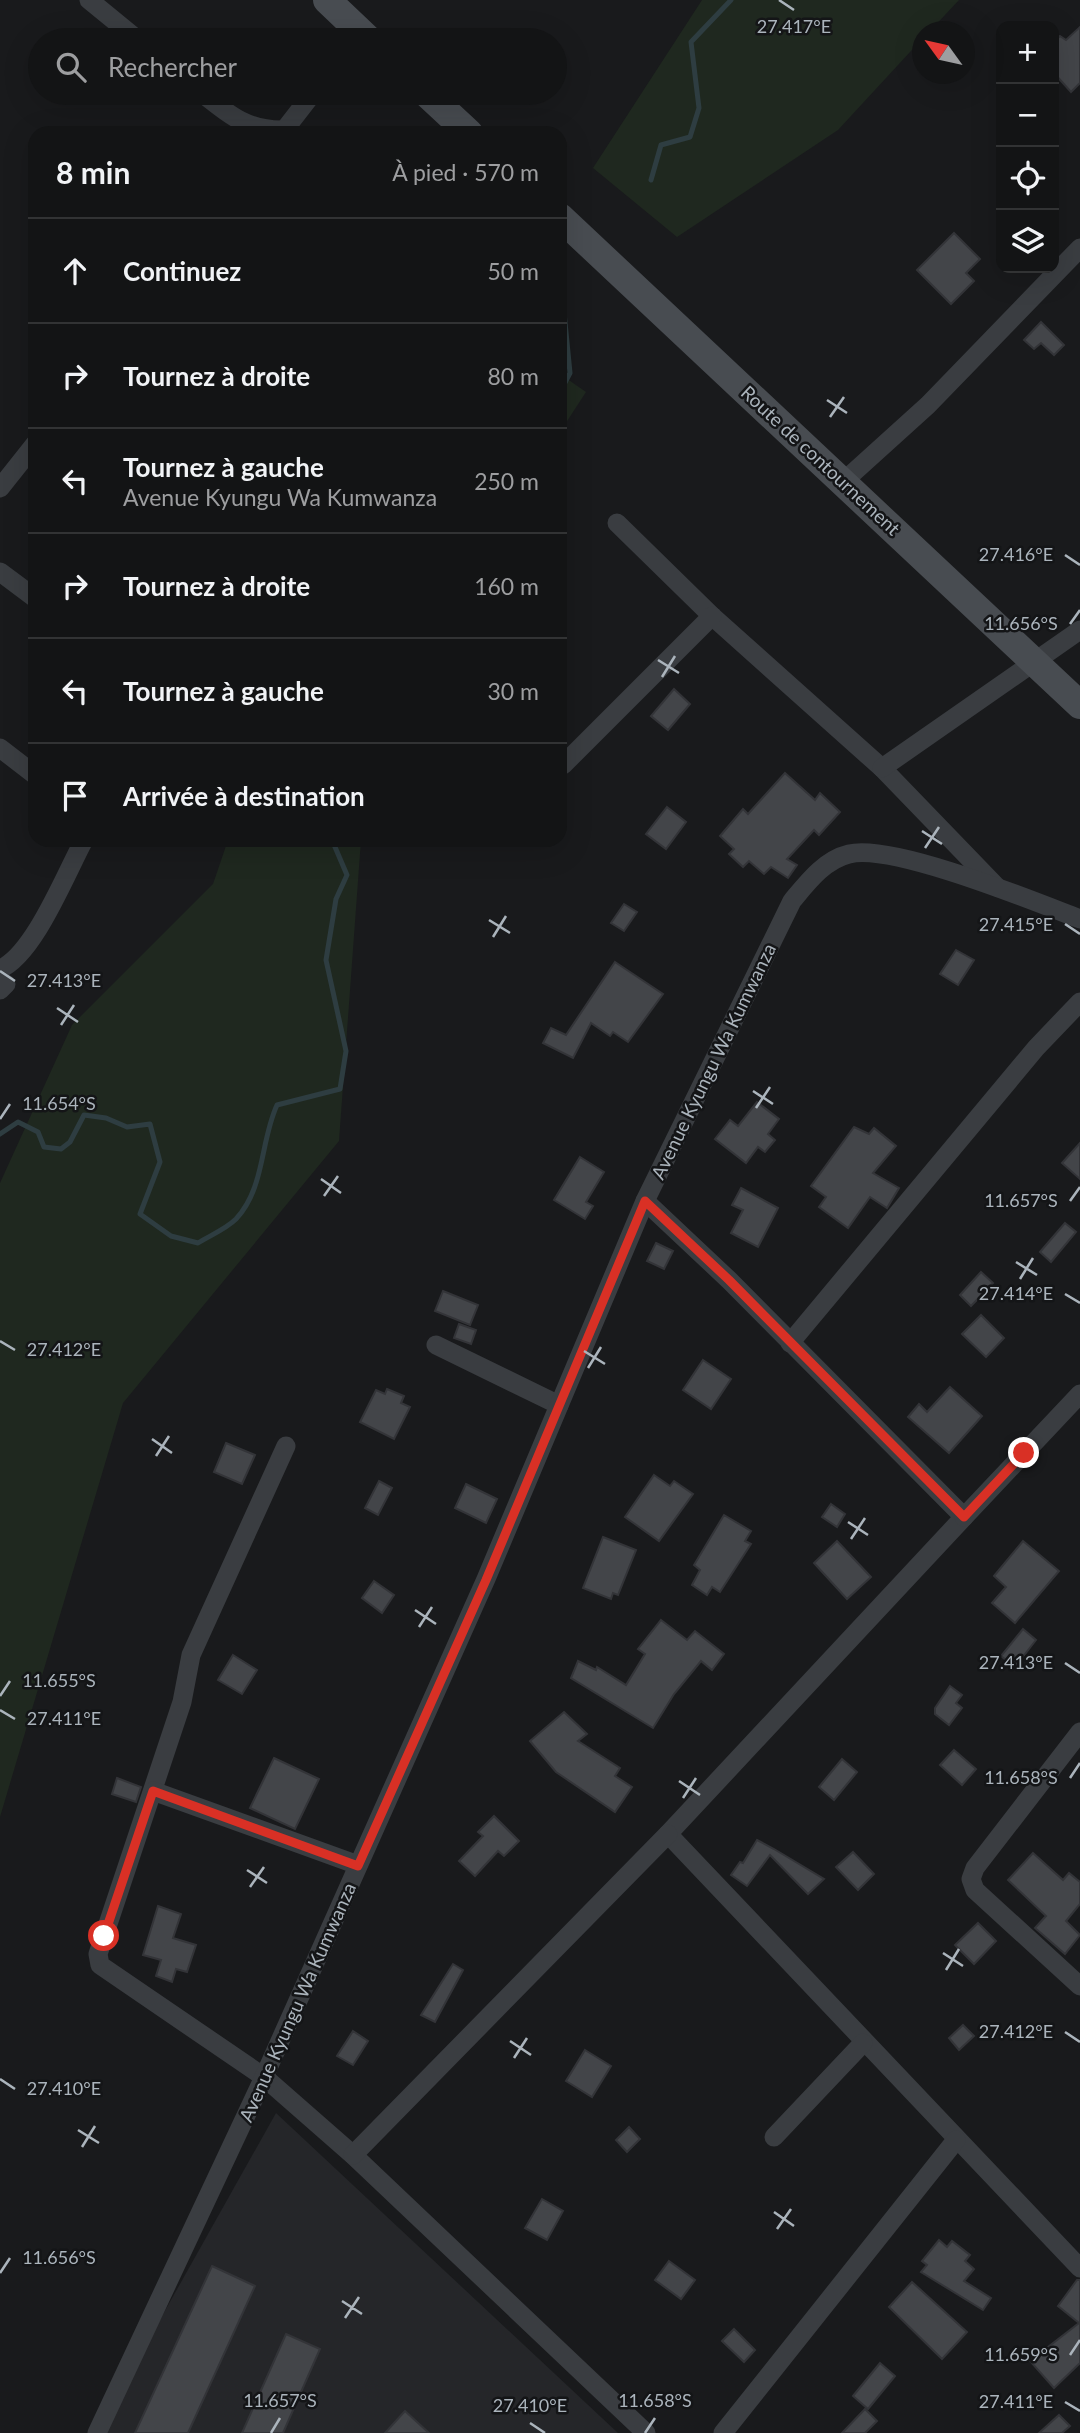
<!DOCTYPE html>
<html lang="fr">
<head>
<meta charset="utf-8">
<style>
	:root { --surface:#131415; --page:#1c1d1e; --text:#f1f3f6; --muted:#9d9ea0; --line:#323334 }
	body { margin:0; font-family:Lato,sans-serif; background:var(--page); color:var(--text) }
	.controls { position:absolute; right:21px; top:21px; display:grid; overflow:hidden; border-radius:14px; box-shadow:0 7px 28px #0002 }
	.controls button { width:63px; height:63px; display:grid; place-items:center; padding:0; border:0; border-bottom:2px solid var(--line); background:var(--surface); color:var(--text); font:35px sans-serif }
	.compass { position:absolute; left:912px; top:21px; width:63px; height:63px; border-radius:50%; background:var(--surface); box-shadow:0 7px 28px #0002; rotate:303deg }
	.stop { position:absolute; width:21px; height:21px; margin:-16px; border:5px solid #d93025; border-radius:50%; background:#fff }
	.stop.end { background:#d93025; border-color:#fff; box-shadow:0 2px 7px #0008 }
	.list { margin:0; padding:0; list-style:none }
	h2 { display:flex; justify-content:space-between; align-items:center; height:91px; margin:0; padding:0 28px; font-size:30px }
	h2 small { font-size:23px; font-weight:400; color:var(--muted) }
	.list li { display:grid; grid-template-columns:46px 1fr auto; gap:21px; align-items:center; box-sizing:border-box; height:105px; padding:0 28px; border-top:2px solid var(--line) }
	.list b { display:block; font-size:26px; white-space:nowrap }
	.list p { margin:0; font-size:23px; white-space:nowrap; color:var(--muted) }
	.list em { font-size:23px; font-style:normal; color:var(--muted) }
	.icon { flex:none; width:38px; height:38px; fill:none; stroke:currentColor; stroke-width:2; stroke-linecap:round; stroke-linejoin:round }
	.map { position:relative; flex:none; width:1080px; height:2433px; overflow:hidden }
	.search { position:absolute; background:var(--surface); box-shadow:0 7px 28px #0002; left:28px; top:28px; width:539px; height:77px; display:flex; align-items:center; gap:18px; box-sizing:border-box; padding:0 24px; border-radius:38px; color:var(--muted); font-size:26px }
	.panel { position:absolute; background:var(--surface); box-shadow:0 7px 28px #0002; left:28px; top:126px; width:539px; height:721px; border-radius:21px }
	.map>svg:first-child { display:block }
	.built { fill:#252629 }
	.green { fill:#1f281f }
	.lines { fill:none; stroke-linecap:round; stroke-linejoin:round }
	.stream { stroke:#2e3d41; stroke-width:5 }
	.building { fill:#434549; stroke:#333438; stroke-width:2 }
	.street { stroke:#3a3d41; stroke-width:19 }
	.secondary { stroke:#484c51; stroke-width:28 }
	.route { stroke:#d93025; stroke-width:9 }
	.ticks { fill:none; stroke:#abb4bc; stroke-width:2.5 }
	.labels { text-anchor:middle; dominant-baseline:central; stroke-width:5; stroke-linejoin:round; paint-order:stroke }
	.street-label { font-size:19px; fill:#abb4bc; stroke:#141517 }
	.ticks-label { font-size:18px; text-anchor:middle; fill:#abb4bc; stroke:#141517; stroke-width:5; stroke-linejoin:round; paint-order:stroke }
</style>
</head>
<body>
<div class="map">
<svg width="1080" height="2433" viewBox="0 0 1080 2433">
	<rect width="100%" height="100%" fill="#191a1c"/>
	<!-- built -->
	<path class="built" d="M276,2113L618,2433H101L98,2430Z"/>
	<!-- green -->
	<g class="green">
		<path d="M702,0H959L930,31L922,32V39L838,130L677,237L593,168Z"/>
		<path d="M560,374L586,392L560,432Z"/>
		<path d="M228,840H361L339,1141L123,1403L0,1817V1183L72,1025L213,884Z"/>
	</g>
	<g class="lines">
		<!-- stream -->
		<g class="stream">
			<path d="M651,180L661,145L690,137L699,108L691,42L731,0"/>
			<path d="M560,392L570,373L564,312"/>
			<path d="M0,1134L18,1122L38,1132L44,1147L61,1149L70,1142L84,1115L106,1118L127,1127L150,1124L160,1162L140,1214L171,1236L198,1243C209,1236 226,1229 236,1219C265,1188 260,1142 277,1105L340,1089L346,1051L326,960L336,899L347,875L332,840"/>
		</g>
	</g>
	<!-- building -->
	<g class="building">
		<path d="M1080,27V83L1071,92L1054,73V42L1060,36L1066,40Z"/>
		<path d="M954,233L980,259L966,273L974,281L951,304L917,270Z"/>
		<path d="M1041,322L1064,345L1054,355L1041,343L1034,349L1024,340Z"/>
		<path d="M674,689L690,704L668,730L651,716Z"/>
		<path d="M785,773L815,800L820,793L840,812L819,835L814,830L787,859L797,865L788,878L771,867L764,874L749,861L743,867L729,854L734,849L720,836L743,809L748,814Z"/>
		<path d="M667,807L686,822L666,849L646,834Z"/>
		<path d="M624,904L637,912L624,931L611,923Z"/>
		<path d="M956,950L974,960L958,985L940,974Z"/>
		<path d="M615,962L663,994L628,1042L613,1032L610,1036L591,1023L573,1058L543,1043L551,1028L566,1035Z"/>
		<path d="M757,1102L779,1119L768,1134L775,1140L765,1152L758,1147L746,1163L715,1139L730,1120L738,1126Z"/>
		<path d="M854,1127L869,1134L874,1128L896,1146L873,1173L899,1188L887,1208L870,1197L848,1228L819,1207L826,1197L811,1186Z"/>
		<path d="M1080,1143V1179L1062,1163Z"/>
		<path d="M580,1157L604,1172L586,1202L593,1206L585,1219L554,1200Z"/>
		<path d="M741,1188L778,1208L758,1247L731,1233L743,1210L732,1205Z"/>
		<path d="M1065,1223L1076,1232L1051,1262L1040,1252Z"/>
		<path d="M656,1243L673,1251L664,1269L647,1261Z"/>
		<path d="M981,1272L993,1283L971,1306L960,1295Z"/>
		<path d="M443,1291L478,1305L470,1325L435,1311Z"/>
		<path d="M981,1315L1004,1338L986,1357L962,1334Z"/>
		<path d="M459,1324L476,1330L471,1344L454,1338Z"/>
		<path d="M703,1360L731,1379L711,1409L683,1390Z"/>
		<path d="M950,1387L982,1416L949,1453L908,1417L919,1404L927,1412Z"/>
		<path d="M387,1389L404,1396L401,1403L410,1407L394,1439L360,1422L376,1390L385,1394Z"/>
		<path d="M226,1443L255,1455L242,1484L214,1472Z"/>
		<path d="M654,1475L670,1486L674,1481L693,1494L659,1541L625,1517Z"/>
		<path d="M379,1481L392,1488L378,1515L365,1508Z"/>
		<path d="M466,1484L497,1499L486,1523L455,1508Z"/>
		<path d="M831,1504L845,1514L837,1527L822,1517Z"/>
		<path d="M724,1515L751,1531L745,1541L751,1544L720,1592L712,1587L707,1595L692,1585L700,1570L694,1565Z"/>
		<path d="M603,1537L636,1550L618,1595L613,1593L611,1599L583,1588Z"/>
		<path d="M837,1541L871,1577L847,1599L814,1563Z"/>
		<path d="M1023,1541L1059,1571L1015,1623L992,1603L1006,1587L994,1576Z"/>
		<path d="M374,1581L394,1595L382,1613L362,1598Z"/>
		<path d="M661,1620L687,1640L695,1631L724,1654L712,1670L701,1661L674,1694L653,1728L571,1678L578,1661L596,1670L597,1667L626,1685L645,1654L638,1649Z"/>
		<path d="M1023,1629L1036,1640L1015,1667L1001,1656Z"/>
		<path d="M233,1655L257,1670L242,1694L218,1680Z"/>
		<path d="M950,1686L962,1695L956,1703L962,1708L949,1725L935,1714V1708Z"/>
		<path d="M564,1712L587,1734L578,1741L620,1768L615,1776L632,1787L615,1812L556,1772L530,1741Z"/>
		<path d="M954,1750L976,1769L962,1785L940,1765Z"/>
		<path d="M274,1758L319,1779L295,1829L250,1808Z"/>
		<path d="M842,1759L857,1772L834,1800L819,1787Z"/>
		<path d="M117,1778L141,1787L136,1802L112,1794Z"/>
		<path d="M494,1816L519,1841L504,1856L498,1851L475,1876L459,1861L483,1836L478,1832Z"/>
		<path d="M757,1840L774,1849L824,1879L808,1894L770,1855L747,1886L731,1875L740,1862L743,1863Z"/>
		<path d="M853,1852L874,1874L858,1890L836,1867Z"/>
		<path d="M1033,1853L1063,1880L1069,1873L1080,1882V1904L1066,1921L1080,1935L1065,1954L1035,1928L1046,1916L1008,1880Z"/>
		<path d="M158,1906L181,1914L173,1938L196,1945L187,1972L176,1969L172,1982L156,1976L161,1960L143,1955Z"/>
		<path d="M978,1923L996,1941L974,1964L955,1945Z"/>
		<path d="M453,1964L463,1970L435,2022L421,2015Z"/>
		<path d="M963,2025L974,2036L959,2050L949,2038Z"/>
		<path d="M353,2031L368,2041L353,2065L337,2056Z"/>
		<path d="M585,2050L611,2066L592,2097L566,2081Z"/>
		<path d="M629,2127L640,2139L627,2152L616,2140Z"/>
		<path d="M542,2199L563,2211L547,2240L525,2228Z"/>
		<path d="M939,2240L947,2247L952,2241L970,2255L965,2261L974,2269L964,2281L991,2298L983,2310L921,2272L927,2265L922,2261Z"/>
		<path d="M669,2261L695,2280L681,2299L655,2280Z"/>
		<path d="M212,2266L255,2286L188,2433H135Z"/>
		<path d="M1077,2280H1080V2363L1054,2388L1030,2361L1079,2323L1058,2306Z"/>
		<path d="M912,2282L967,2332L942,2359L889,2307Z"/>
		<path d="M734,2329L755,2350L744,2362L722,2341Z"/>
		<path d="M286,2334L320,2349L283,2433H242Z"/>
		<path d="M880,2363L895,2376L868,2409L853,2396Z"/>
		<path d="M865,2409L877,2421L865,2433H842Z"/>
		<path d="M405,2411L429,2433H385Z"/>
		<path d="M1059,2415L1070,2426L1062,2433H1039Z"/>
	</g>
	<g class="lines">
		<!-- street -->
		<g class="street">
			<path d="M89,0L138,40"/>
			<path d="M202,93C229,115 248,131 284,130"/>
			<path d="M282,133L313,93"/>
			<path d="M844,481L928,405L1080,248"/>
			<path d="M0,488L35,444"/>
			<path d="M617,523L712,616L882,768L997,887"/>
			<path d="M0,572L35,598"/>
			<path d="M0,748L35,775"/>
			<path d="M563,765L712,616"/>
			<path d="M882,768L1080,630"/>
			<path d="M0,969C34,955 66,873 84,840"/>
			<path d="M0,990L6,984"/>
			<path d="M645,1201L729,1280L964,1517L668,1834L1080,2268"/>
			<path d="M790,1343L1036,1048L1080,1002"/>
			<path d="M436,1345L559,1405"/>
			<path d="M286,1446L191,1655L182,1702L98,1954L100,1965L264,2077L353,2155L646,2433"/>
			<path d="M964,1517L1080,1394"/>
			<path d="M1080,1732L975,1868L971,1879L975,1890L1080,1986"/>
			<path d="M153,1791L358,1865"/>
			<path d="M774,2137L863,2043"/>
			<path d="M353,2155L668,1834"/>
			<path d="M97,2433L264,2077L486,1579L645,1201L792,901C807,883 824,860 849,854C892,843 1033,901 1080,919"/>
			<path d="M723,2433L956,2140"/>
		</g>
		<!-- secondary -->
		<g class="secondary">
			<path d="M327,0L369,40"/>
			<path d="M426,93L469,133"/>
			<path d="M560,217L1080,705"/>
		</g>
	</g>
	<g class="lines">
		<!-- route -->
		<path class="route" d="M104,1936L153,1791L358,1866L486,1580L645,1201L729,1280L964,1517L1024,1453"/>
	</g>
	<!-- ticks -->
	<path class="ticks" d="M779,0L794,10M827,400L847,413M830,417L844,397M1065,555L1080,565M1070,624L1080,610M658,660L679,673M662,677L675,656M922,831L942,844M925,848L939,827M489,920L510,933M1065,924L1080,934M493,937L506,916M0,971L15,981M57,1008L78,1022M61,1025L74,1005M753,1091L773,1104M756,1108L770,1087M0,1119L10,1104M321,1179L341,1193M324,1196L338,1176M1070,1201L1080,1187M1016,1262L1037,1275M1020,1279L1033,1258M1065,1294L1080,1303M0,1341L15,1350M584,1351L605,1364M588,1368L601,1347M152,1439L172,1453M156,1456L169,1436M848,1522L868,1535M851,1539L865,1518M415,1610L436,1624M419,1627L432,1607M1065,1663L1080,1673M0,1696L10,1681M0,1710L15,1719M1070,1778L1080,1763M679,1781L700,1795M683,1798L696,1778M247,1870L267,1883M250,1887L264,1867M943,1953L963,1966M946,1970L959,1949M1065,2032L1080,2042M510,2041L531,2055M514,2058L527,2038M0,2079L15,2089M78,2130L99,2143M82,2147L95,2126M774,2212L794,2226M777,2229L791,2209M0,2273L10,2258M342,2301L362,2314M345,2318L359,2297M1070,2355L1080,2340M1065,2402L1080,2411M530,2423L545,2433M271,2433L280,2418M645,2433L655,2418"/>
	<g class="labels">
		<!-- street labels -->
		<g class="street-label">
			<text transform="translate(821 460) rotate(43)">Route de contournement</text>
			<text transform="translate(713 1061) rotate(-64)">Avenue Kyungu Wa Kumwanza</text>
			<text transform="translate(297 2002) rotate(-66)">Avenue Kyungu Wa Kumwanza</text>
		</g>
	</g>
	<g class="ticks-label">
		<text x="794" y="33">27.417°E</text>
		<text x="1016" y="561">27.416°E</text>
		<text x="1021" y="630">11.656°S</text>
		<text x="1016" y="931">27.415°E</text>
		<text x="64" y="987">27.413°E</text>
		<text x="59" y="1110">11.654°S</text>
		<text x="1021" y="1207">11.657°S</text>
		<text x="1016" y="1300">27.414°E</text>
		<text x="64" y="1356">27.412°E</text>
		<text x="1016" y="1669">27.413°E</text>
		<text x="59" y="1687">11.655°S</text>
		<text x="64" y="1725">27.411°E</text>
		<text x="1021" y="1784">11.658°S</text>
		<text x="1016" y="2038">27.412°E</text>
		<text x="64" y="2095">27.410°E</text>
		<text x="59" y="2264">11.656°S</text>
		<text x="1021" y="2361">11.659°S</text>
		<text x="280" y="2407">11.657°S</text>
		<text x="655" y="2407">11.658°S</text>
		<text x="1016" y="2408">27.411°E</text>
		<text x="530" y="2412">27.410°E</text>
	</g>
</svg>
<div class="controls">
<button>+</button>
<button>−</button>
<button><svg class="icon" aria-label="locate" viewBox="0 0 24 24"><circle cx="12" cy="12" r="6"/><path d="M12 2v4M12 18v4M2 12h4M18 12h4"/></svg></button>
<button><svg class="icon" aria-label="layers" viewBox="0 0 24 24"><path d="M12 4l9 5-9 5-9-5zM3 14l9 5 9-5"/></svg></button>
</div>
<svg class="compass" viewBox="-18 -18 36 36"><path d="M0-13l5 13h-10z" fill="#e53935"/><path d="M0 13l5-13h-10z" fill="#9d9ea0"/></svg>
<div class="stop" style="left:104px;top:1936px"></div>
<div class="stop end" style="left:1024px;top:1453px"></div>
<div class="search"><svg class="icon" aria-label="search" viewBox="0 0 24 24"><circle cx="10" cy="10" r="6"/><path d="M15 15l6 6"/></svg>Rechercher</div>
<section class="panel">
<h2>8 min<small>À pied · 570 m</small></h2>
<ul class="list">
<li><svg class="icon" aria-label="ahead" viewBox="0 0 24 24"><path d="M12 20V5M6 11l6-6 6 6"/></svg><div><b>Continuez</b></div><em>50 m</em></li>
<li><svg class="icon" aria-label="right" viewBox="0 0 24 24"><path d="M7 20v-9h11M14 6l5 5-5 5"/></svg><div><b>Tournez à droite</b></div><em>80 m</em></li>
<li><svg class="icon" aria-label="left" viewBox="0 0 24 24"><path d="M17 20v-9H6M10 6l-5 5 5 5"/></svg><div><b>Tournez à gauche</b><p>Avenue Kyungu Wa Kumwanza</p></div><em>250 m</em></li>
<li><svg class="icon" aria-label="right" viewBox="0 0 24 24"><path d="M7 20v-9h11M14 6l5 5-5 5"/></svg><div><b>Tournez à droite</b></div><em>160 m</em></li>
<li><svg class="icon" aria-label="left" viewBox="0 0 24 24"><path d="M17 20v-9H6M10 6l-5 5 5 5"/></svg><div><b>Tournez à gauche</b></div><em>30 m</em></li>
<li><svg class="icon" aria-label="arrive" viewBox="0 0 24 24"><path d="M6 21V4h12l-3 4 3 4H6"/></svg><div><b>Arrivée à destination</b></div></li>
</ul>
</section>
</div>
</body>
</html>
